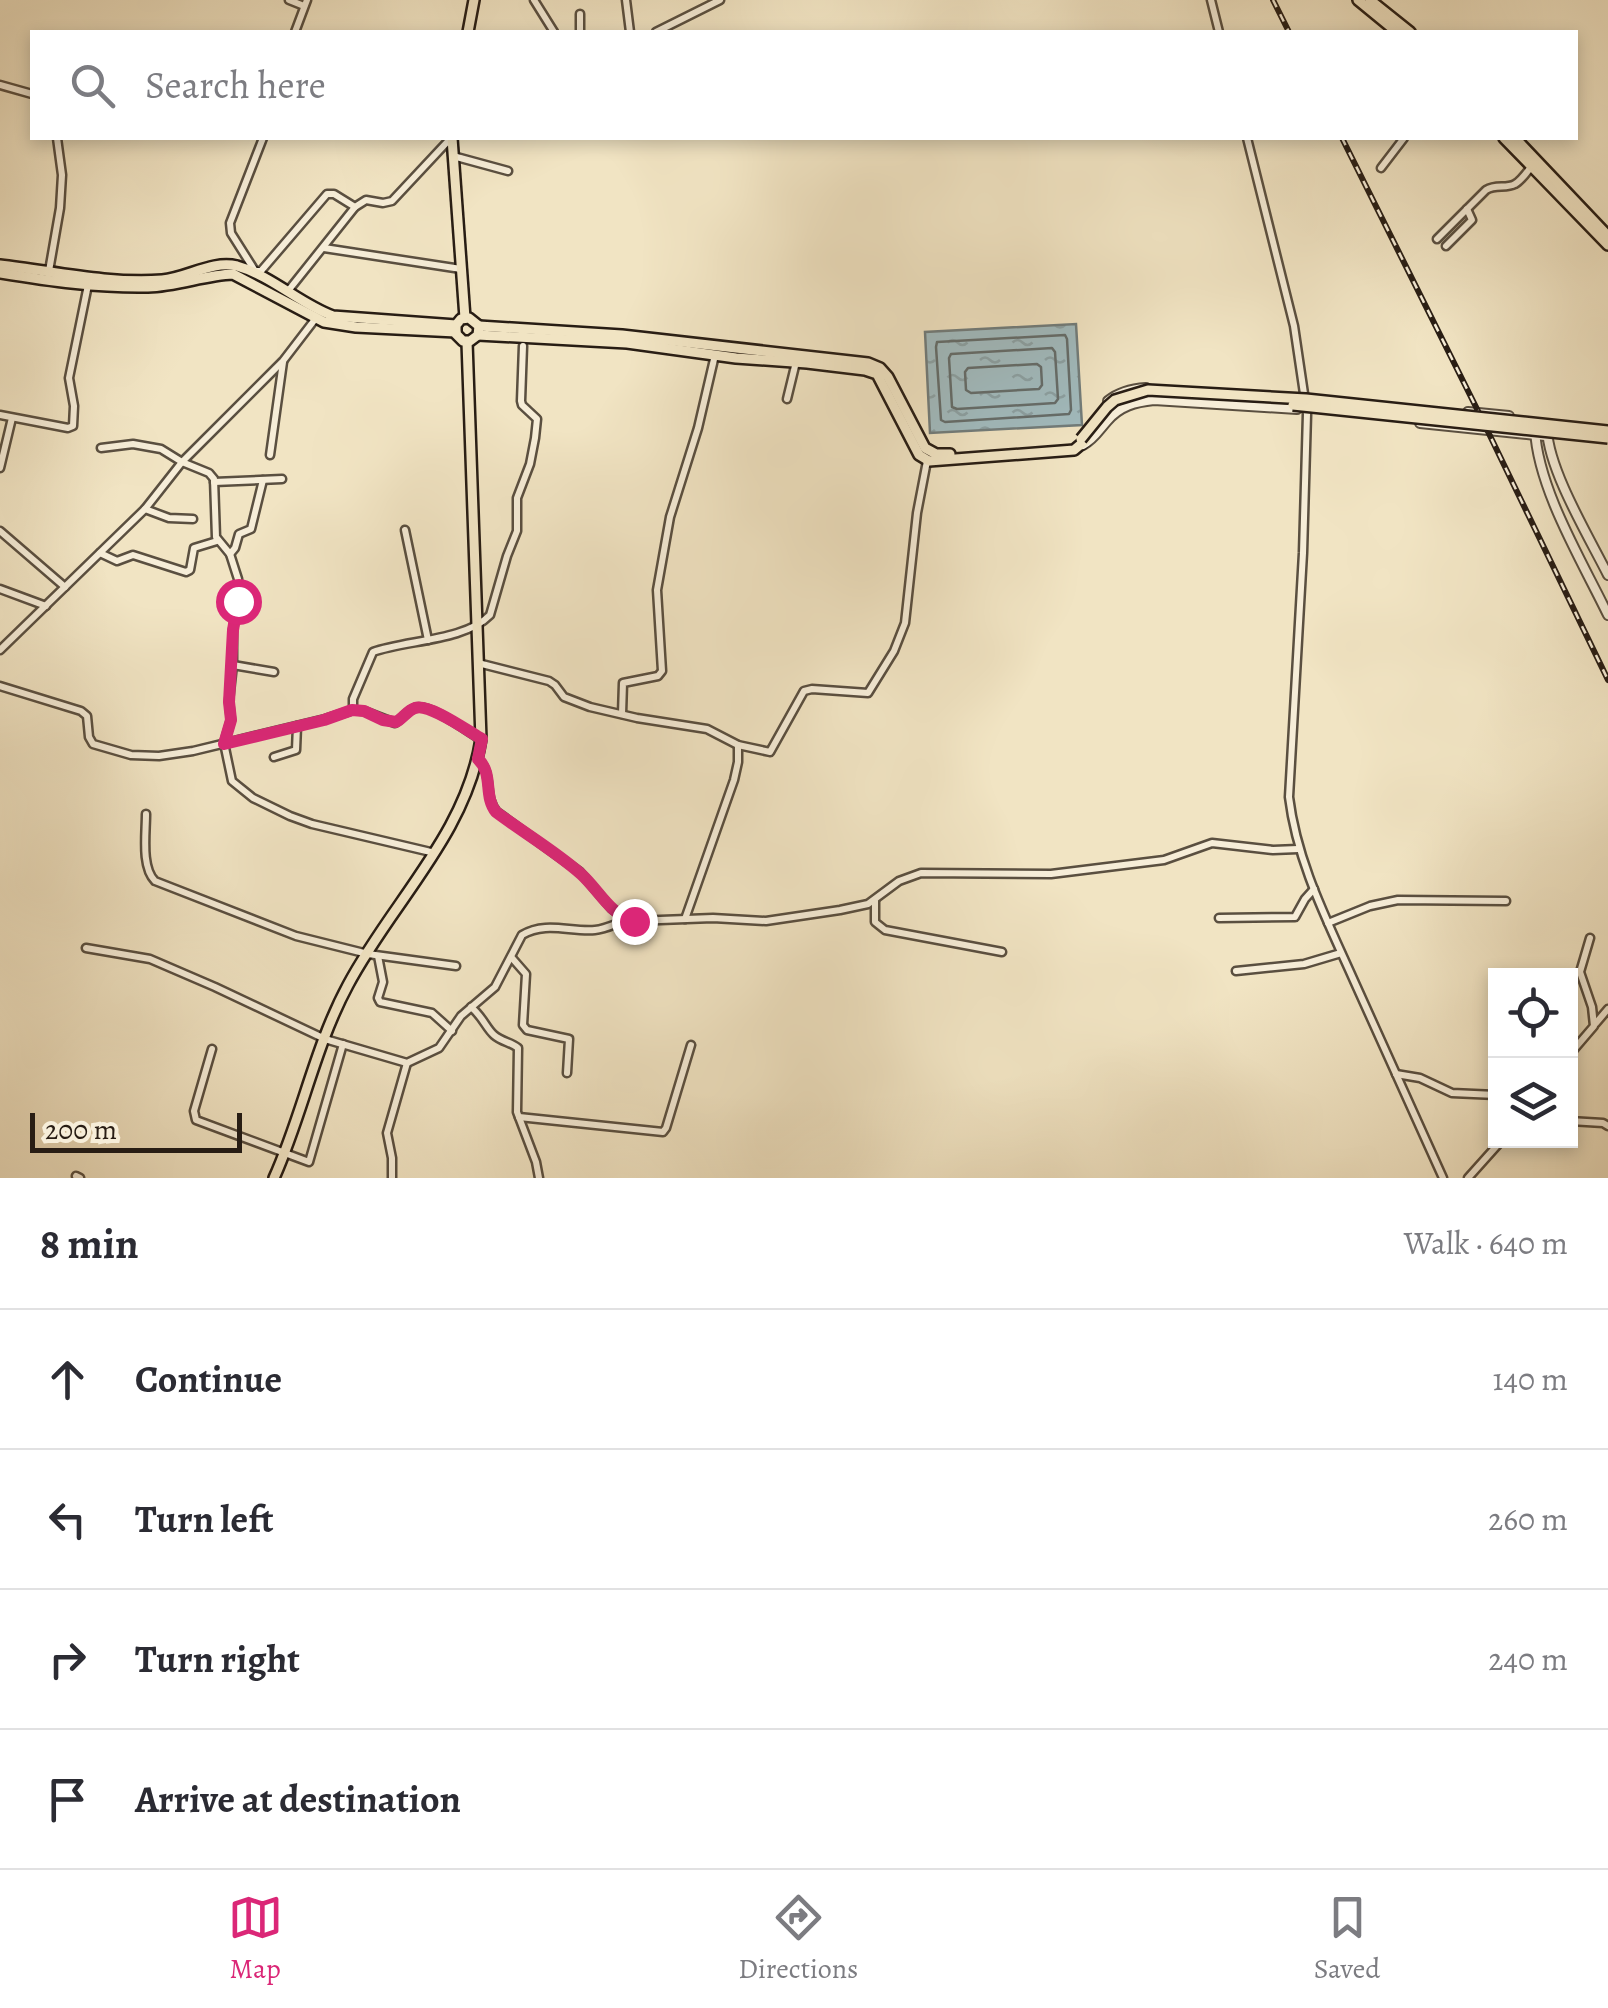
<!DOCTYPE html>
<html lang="en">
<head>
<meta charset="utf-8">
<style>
	:root { --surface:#fff; --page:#f7f7f7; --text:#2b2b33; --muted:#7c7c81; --line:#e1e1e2; --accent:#db2777 }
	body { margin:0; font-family:Alegreya,serif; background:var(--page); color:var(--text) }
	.controls { position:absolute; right:30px; bottom:30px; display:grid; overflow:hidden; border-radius:0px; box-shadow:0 5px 15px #0003 }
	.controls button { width:90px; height:90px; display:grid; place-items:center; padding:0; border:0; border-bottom:2px solid var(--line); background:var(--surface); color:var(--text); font:50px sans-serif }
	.scale { position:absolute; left:30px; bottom:25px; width:212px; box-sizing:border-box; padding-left:10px; border:5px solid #281d14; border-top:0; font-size:28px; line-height:35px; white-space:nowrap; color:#281d14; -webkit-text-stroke:8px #f6edd8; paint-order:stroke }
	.stop { position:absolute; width:30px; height:30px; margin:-22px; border:8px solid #db2777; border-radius:50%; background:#fff }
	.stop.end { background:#db2777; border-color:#fff; box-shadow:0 2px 10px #0008 }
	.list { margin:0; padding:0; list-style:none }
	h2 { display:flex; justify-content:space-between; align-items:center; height:130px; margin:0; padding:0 40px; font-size:42px }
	h2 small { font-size:32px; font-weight:400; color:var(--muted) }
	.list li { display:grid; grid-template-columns:65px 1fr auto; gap:30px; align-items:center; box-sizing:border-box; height:140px; padding:0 40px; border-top:2px solid var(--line) }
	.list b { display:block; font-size:38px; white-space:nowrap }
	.list em { font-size:32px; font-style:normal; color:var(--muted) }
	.icon { flex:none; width:55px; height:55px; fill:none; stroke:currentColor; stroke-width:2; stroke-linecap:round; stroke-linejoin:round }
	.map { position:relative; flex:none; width:1608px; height:1178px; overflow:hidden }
	.search { position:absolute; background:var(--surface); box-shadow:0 5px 15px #0003; left:30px; right:30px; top:30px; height:110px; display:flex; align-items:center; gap:25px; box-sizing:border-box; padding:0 35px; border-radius:0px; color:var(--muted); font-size:38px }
	.sheet { height:690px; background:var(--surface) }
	nav { display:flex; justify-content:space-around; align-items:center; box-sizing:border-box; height:140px; border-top:2px solid var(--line); background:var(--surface); font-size:28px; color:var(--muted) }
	nav a { display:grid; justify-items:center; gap:5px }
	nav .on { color:var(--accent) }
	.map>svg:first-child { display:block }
	.water { fill:url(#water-ripples); stroke:#717c7b; stroke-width:2.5 }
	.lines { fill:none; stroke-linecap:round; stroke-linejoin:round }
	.shore { stroke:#646c6a; stroke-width:2.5 }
	.minor-casing { stroke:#5a4f40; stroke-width:11 }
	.tertiary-casing { stroke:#5a4f40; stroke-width:12 }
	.primary-casing { stroke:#281d14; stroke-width:14 }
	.minor { stroke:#f6edd8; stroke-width:6 }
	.tertiary { stroke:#f6edd8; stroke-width:8 }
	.primary { stroke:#f1e4c3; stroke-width:9 }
	.rail-casing { stroke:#281d14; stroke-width:6 }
	.rail { stroke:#f6edd8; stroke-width:2.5; stroke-dasharray:8; stroke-linecap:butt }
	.primary-bridge-casing { stroke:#281d14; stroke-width:14; stroke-linecap:butt }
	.primary-bridge { stroke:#f1e4c3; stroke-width:9 }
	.route { stroke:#db2777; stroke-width:12 }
</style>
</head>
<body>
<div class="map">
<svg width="1608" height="1178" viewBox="0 0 1608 1178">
	<defs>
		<pattern id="water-ripples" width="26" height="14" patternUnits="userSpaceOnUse" patternTransform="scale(2.5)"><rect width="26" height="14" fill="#a1bbbf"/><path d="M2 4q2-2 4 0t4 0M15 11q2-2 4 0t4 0" fill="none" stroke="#8ba0a3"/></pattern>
	</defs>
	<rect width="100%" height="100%" fill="#f1e4c3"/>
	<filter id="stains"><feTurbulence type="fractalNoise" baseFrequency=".002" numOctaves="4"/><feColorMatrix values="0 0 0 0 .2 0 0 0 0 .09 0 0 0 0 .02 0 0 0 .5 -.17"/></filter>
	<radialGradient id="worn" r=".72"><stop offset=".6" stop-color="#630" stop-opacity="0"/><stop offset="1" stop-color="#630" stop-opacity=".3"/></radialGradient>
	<!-- water -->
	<path class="water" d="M1076,324L1082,425L930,433L925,332Z"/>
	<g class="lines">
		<!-- shore -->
		<g class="shore">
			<path d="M1065,335L1067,339L1071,410L1069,414L945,422L941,420L936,347L937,342Z"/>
			<path d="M1052,348L1055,352L1058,399L1055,403L957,409L952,407L949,358L951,354Z"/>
			<path d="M1037,364L1041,367L1042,385L1039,389L971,393L966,390L965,372L968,368Z"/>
		</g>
		<defs>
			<g id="minor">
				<path d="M289,0L304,6"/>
				<path d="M534,0L554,32"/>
				<path d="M626,0L630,32"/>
				<path d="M1211,0L1219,32"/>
				<path d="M295,32L307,0"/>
				<path d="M580,32V14"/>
				<path d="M656,32L720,0"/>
				<path d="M0,85L32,94"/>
				<path d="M263,138L230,223L231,233L255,271H261L327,194H334L355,207"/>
				<path d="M1247,138L1294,326L1307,414L1303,553L1289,797C1297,863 1328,922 1355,983C1384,1048 1414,1113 1443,1178"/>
				<path d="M453,156L508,171"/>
				<path d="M1381,168L1404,138"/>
				<path d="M1437,239L1486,190C1496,184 1506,189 1515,184C1521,181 1527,172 1531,167"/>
				<path d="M1446,246L1472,220L1467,209"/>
				<path d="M324,248L461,269"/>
				<path d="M49,271L60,208L62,175L57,138"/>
				<path d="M288,291L355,207L366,200L383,203L392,201L450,139"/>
				<path d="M787,399L796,362"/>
				<path d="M0,415L68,428L73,426L74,406L69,378L88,285"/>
				<path d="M101,448L133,444L161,449L182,462L209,473L214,479L216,537L230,554L238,579L239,591L233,630V665L229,701L231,720L224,743L232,781L253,798L290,816L312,824L435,853"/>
				<path d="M270,455L283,362"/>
				<path d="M0,468L12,418"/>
				<path d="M214,482L282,479"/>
				<path d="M145,509L169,518L193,519"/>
				<path d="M405,530L428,640"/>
				<path d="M0,531L65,587"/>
				<path d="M100,553L117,561L133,555L186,572L190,570L194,548L217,541"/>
				<path d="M230,554L235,548L239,534L251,529L263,480"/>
				<path d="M0,589L46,606"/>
				<path d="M0,650L145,509L182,462L283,361L316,318"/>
				<path d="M478,663L549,681L555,685L564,697L590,707L637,718L707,729L738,745L770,752L804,691L812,689L868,693L894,651L905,623L917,513L927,461"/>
				<path d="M233,665L274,672"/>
				<path d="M0,686L81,711L87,716L89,737L93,744L131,755L159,756L193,751L325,719L353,710L364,711L395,723C402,719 408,710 415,708C428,702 467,731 480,739"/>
				<path d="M353,710V699L373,652C405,640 465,641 490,615L507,556L517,531V498L530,464L535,438L537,419L522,405L521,401L523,346"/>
				<path d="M622,714L623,683L658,676L662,671L657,590L670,517L698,428L715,355"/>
				<path d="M274,757L296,750L297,726"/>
				<path d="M478,759C494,774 483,796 497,812L580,872L611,908L623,917L634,921L713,918L766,921L840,910L868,904L899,881L921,873L1051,874L1164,860L1212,843L1273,850L1298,849"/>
				<path d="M146,814C146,834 141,867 155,881L296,936L368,954L456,966"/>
				<path d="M875,901V922L885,930L1002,952"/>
				<path d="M1219,918L1295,917L1305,899L1314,889"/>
				<path d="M685,919L734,780L738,762V745"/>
				<path d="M1328,923L1370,906L1398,900L1506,901"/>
				<path d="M86,948L150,959L215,987L325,1039L407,1063L439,1048L461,1016L495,987L522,935C546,921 569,932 595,930C606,929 617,923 627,920"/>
				<path d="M378,956L383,982L378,998L380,1002L432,1013L452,1031"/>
				<path d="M512,958L526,974L523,1025L527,1030L569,1039L567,1073"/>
				<path d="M1236,971L1304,964L1341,953"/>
				<path d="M471,1007C483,1017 486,1028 494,1035C502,1042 511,1042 518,1048L517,1112L536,1162L539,1178"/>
				<path d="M1596,1023L1608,1009"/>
				<path d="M212,1049L194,1111L196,1120L309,1162L343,1044"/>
				<path d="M1570,1054L1594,1026L1592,1007L1580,972L1590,938"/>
				<path d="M1396,1074L1420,1078L1452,1093L1496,1095"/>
				<path d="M519,1117L663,1132L666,1128L691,1045"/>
				<path d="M1570,1121L1603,1123L1608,1126"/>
				<path d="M76,1176L80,1178"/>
				<path d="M392,1178V1158L387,1133L407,1063"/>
				<path d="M1468,1178L1502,1140"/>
			</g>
			<g id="tertiary">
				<path d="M1108,401C1119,392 1131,389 1146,388"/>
				<path d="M1468,412L1509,416"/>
				<path d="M1420,423L1545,436"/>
				<path d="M1535,430C1538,489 1582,561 1608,615"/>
				<path d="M1547,430C1549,471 1589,537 1608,575"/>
				<path d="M1083,445C1094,439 1099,430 1107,421C1120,406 1135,402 1154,400L1297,409"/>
			</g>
			<g id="primary">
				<path d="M1358,0L1397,32"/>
				<path d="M1370,0L1410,32"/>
				<path d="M468,32L474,0"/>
				<path d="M452,138L465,318"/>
				<path d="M1504,138L1608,245"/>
				<path d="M1515,138L1608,236"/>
				<path d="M0,265C53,271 108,284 162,280C187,278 212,260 237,266C272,276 300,304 333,316L456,325L461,319L469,318L479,326L478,335L470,341H463L456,334V325"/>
				<path d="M0,273C49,281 98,288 148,287C178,286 205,275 233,274L324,322L356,327L456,332"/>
				<path d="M479,326L622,335L868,363L880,368L888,377L925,448L936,454H950"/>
				<path d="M478,335L627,343L736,358L807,363L865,370L877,374L919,455L929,461L1074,450L1086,440"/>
				<path d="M274,1178C302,1116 315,1046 348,985C392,902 466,835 481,739L467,342"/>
			</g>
		</defs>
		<!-- minor casing -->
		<use href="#minor" class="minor-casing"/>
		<!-- tertiary casing -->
		<use href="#tertiary" class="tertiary-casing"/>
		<!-- primary casing -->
		<use href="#primary" class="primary-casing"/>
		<!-- minor -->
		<use href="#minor" class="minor"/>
		<!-- tertiary -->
		<use href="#tertiary" class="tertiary"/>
		<!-- primary -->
		<use href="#primary" class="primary"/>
		<defs>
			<g id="rail">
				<path d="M1273,0L1289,32"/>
				<path d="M1342,138L1479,413L1608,680"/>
			</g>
		</defs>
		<!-- rail casing -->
		<use href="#rail" class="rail-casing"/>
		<!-- rail -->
		<use href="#rail" class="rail"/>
		<defs>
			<g id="primary-bridge">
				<path d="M1293,405L1608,438"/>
				<path d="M1081,439L1107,407L1115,400L1148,390L1306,399L1608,431"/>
			</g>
		</defs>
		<!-- primary-bridge casing -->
		<use href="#primary-bridge" class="primary-bridge-casing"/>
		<!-- primary-bridge -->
		<use href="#primary-bridge" class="primary-bridge"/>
	</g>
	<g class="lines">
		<!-- route -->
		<path class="route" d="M238,601L233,630L229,702L231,720L224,744L324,720L352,710L364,711L383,720L396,722C402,719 408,710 415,708C429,703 468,731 482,739L478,759C494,774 483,796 496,812C524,833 555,851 581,874C599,890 609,914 634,921"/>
	</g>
	<rect width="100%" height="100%" filter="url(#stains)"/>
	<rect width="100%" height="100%" fill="url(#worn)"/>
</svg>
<div class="controls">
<button><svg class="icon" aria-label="locate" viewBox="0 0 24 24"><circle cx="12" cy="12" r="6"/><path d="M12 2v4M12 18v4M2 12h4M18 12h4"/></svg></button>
<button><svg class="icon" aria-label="layers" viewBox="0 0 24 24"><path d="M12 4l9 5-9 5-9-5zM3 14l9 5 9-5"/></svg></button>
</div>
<div class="scale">200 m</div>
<div class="stop" style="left:238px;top:601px"></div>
<div class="stop end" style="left:634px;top:921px"></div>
<div class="search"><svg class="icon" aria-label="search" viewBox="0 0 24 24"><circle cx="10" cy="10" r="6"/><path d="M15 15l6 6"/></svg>Search here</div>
</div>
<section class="sheet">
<h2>8 min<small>Walk · 640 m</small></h2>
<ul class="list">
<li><svg class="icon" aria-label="ahead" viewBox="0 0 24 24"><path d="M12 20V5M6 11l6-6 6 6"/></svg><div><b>Continue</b></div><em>140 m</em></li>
<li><svg class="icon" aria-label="left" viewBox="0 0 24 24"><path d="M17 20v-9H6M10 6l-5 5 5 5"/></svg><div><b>Turn left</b></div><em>260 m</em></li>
<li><svg class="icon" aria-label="right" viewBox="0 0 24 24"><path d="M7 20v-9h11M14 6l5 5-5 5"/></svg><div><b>Turn right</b></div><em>240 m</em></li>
<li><svg class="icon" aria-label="arrive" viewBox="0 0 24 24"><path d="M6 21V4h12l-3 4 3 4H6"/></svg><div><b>Arrive at destination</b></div></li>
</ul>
</section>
<nav>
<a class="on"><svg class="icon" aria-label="map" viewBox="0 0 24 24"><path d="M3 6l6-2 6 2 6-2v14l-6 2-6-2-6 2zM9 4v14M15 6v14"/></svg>Map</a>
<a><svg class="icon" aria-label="directions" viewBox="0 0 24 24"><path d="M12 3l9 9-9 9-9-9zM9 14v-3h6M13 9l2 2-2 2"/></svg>Directions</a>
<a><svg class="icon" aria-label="saved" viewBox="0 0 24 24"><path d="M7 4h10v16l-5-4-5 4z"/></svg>Saved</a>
</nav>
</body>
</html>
